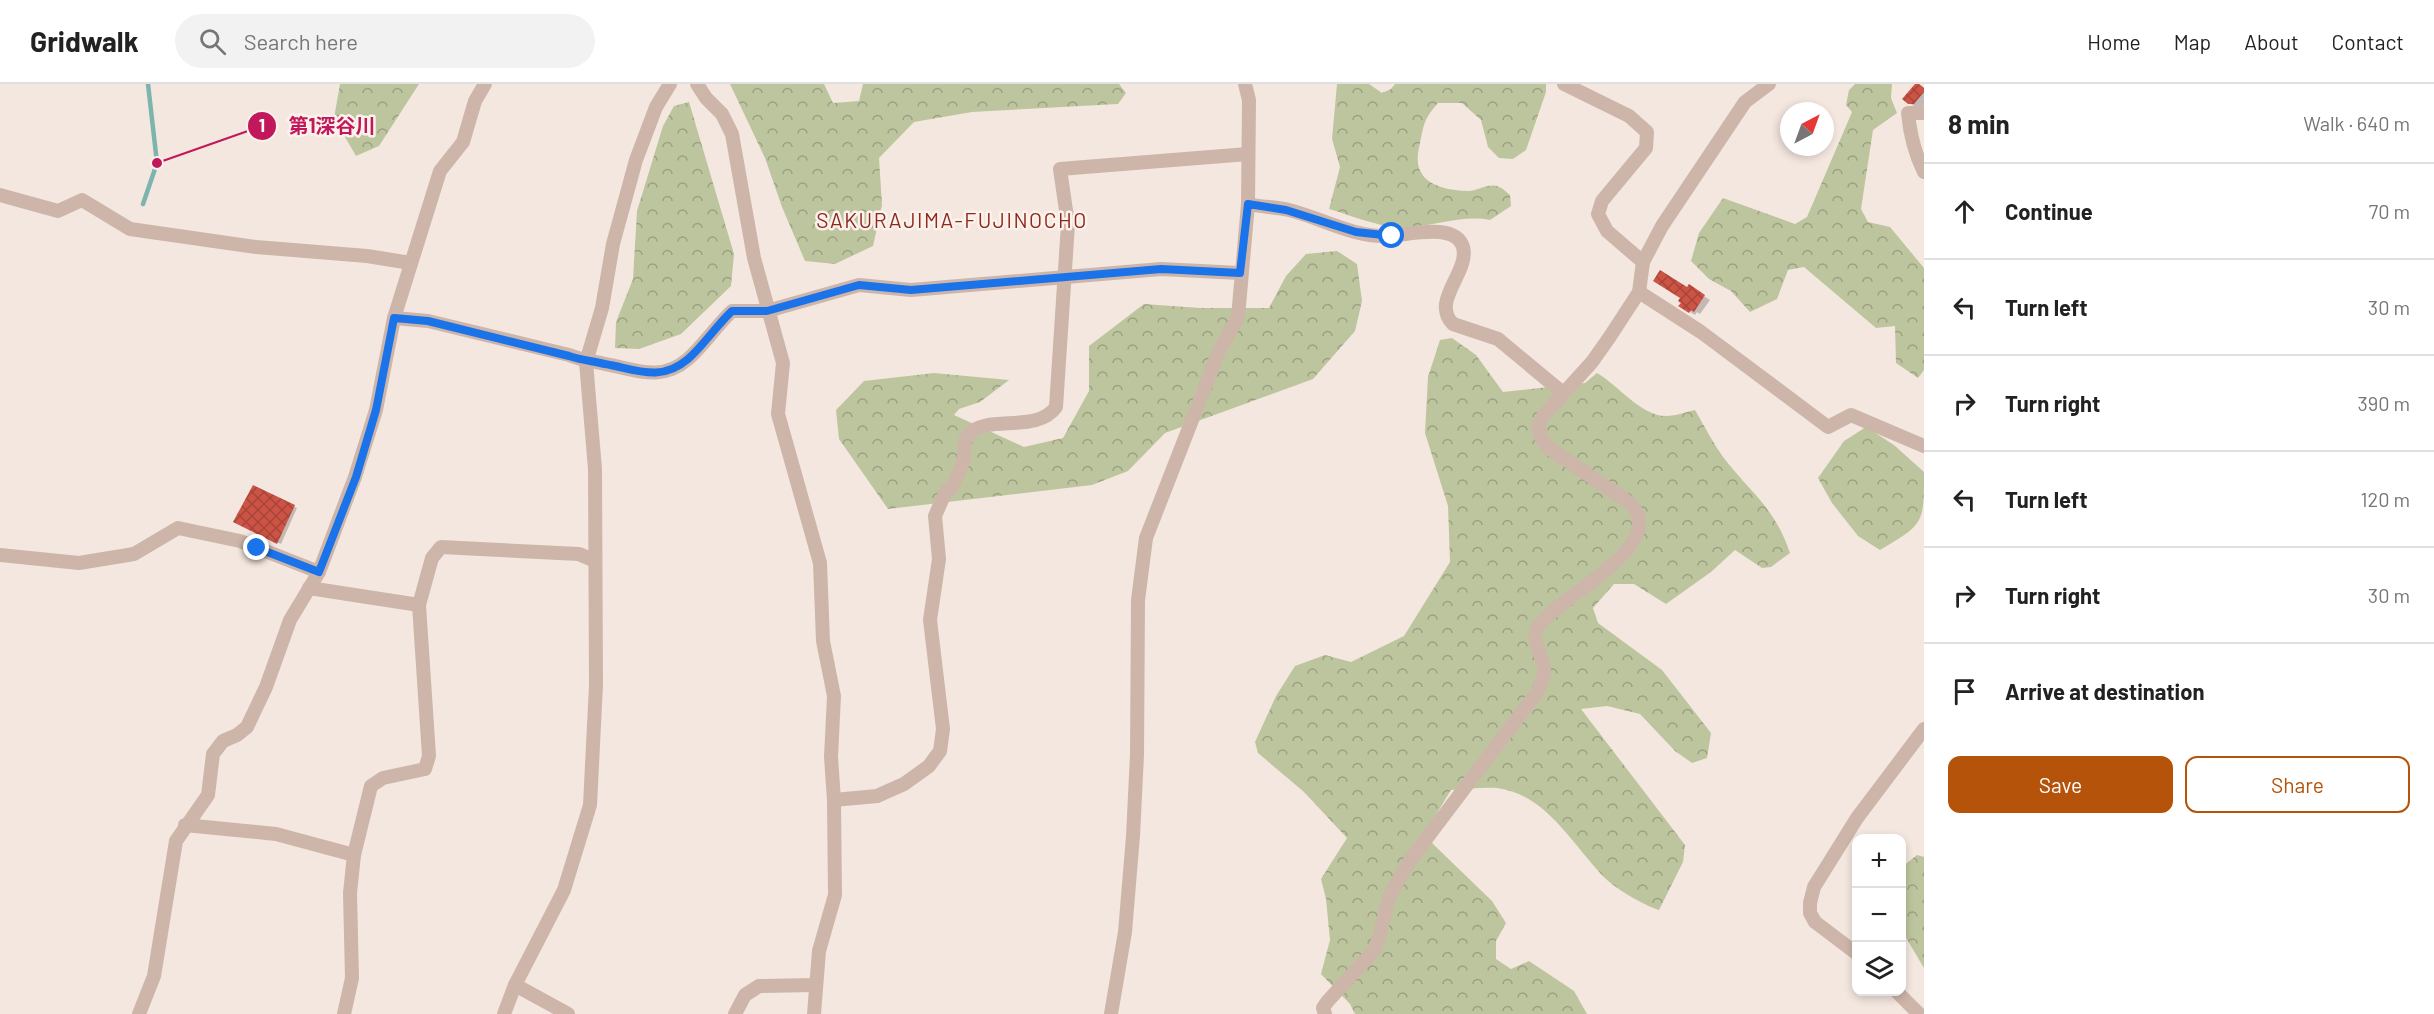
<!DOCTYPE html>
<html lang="en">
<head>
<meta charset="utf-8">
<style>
	:root { --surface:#fff; --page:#f2f2f2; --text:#222; --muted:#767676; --line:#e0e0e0; --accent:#b45309 }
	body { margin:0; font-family:Barlow,"Noto Sans JP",sans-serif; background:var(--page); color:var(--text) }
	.controls { position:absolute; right:18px; bottom:18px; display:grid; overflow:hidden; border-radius:12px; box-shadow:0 3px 9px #0003 }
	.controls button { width:54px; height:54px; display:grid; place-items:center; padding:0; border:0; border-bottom:2px solid var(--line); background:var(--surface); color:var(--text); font:30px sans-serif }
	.compass { position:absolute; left:1780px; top:18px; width:54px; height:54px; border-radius:50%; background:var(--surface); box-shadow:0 3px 9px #0003; rotate:41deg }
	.stop { position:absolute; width:18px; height:18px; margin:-14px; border:4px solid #1a73e8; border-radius:50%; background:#fff }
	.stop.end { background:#1a73e8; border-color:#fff; box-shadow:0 2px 6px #0008 }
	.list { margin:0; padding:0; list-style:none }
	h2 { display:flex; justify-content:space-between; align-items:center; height:78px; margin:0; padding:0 24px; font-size:26px }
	h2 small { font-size:20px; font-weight:400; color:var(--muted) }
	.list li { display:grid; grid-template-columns:39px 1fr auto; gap:18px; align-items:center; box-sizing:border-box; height:96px; padding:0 24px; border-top:2px solid var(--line) }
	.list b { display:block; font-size:22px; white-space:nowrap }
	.list em { font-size:20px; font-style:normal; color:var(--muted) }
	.actions { display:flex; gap:12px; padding:18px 24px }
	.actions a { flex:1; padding:14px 0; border:2px solid var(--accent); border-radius:12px; text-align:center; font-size:21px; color:var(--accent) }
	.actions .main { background:var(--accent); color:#fff }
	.icon { flex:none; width:33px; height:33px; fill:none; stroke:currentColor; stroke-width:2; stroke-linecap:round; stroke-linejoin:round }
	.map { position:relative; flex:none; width:1924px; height:930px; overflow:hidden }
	header { display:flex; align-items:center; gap:36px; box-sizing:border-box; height:84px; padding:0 30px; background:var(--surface); border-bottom:2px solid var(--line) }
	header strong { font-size:28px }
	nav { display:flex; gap:33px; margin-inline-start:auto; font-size:21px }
	.search { width:420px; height:54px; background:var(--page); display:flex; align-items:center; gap:15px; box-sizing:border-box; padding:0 21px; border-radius:33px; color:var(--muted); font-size:22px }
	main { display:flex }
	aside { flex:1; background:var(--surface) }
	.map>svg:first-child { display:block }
	.forest { fill:url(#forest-crowns) }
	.shadow { fill:#0003 }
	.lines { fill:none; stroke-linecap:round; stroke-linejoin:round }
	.stream { stroke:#7cb4ae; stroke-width:4.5 }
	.building { fill:url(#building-cross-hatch) }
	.street { stroke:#ceb5aa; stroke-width:14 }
	.route { stroke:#1a73e8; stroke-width:8 }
	.labels { text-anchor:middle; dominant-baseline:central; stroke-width:5; stroke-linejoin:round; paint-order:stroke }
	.quarter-label { font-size:21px; letter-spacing:1.5px; fill:#8f291d; stroke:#fbf2ec }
	.leader { fill:none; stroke:#c2185b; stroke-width:2 }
	.callout-dot { fill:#c2185b; stroke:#fbf2ec; stroke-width:2 }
	.mark-label { font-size:18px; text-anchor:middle; font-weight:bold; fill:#fff }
	.callout-label { font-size:20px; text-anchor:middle; font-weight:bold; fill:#c2185b; stroke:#fbf2ec; stroke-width:5; stroke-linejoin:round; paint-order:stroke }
</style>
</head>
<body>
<header>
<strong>Gridwalk</strong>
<div class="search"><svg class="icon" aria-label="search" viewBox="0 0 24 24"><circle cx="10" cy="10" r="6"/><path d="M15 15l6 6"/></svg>Search here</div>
<nav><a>Home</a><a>Map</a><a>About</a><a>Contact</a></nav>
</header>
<main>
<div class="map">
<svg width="1924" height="930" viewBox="0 0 1924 930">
	<defs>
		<pattern id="forest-crowns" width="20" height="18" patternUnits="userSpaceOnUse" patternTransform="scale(1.5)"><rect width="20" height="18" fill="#bdc59e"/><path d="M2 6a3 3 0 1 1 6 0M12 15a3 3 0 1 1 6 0" fill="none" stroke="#9ba081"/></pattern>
		<pattern id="building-cross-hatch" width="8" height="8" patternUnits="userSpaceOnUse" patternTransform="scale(1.5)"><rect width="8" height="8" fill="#cd5345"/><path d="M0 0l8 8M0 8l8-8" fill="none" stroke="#a8453a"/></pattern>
	</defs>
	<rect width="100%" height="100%" fill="#f4e7df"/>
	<!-- forest -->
	<g class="forest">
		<path d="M340,0H419L379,62L356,72L334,34Z"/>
		<path d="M730,0H824L833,19L859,17L863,0H1119L1126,9L1118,20L972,28L914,38L879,74L882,121L873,162L835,180L805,177L782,123L765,74Z"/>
		<path d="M1337,0H1369L1382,9L1391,5L1395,0H1546V8L1526,66L1513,75L1499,74L1488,63L1481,36L1462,19H1438C1422,37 1424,42 1419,64C1411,98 1440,106 1468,107C1478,107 1489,98 1499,103C1503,104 1507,109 1510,111L1511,122L1490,136C1461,130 1428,145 1397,143C1379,143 1347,130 1329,125L1340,83L1332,55Z"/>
		<path d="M1855,0H1892L1891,14L1897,29L1873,46L1861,125L1868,138L1890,143L1924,184V286L1918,294L1896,279L1895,242L1876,244L1804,183L1788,186L1777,215L1750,228L1731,207L1709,195L1691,177L1699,149L1723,114L1795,140L1807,133L1852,28L1846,21L1849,6Z"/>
		<path d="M689,18L734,170L731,202L681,250L639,265L615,264L616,238L633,195L637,127L663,42L674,22Z"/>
		<path d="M1337,167L1357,180L1362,217L1355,247L1313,295L1165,349L1128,387L1092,401L888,425L839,355L836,326L864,297L934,289L1009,296L980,318L959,325L954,331L1024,363L1063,354L1089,307V262L1144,220L1200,224H1269L1286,192L1306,170Z"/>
		<path d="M1452,254L1476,271L1503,308L1585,299L1597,289C1618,301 1641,332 1666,332C1676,332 1686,328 1695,326C1705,343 1715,363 1727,378C1755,413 1775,425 1790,469L1771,483L1762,484L1735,466L1711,488L1666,520L1634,500H1614L1593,524L1598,539L1662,586L1711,649L1707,674L1692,679L1675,667L1640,630L1607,622L1581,625L1685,761L1683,778L1659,826C1643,821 1612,803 1601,790C1571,758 1545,710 1497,704C1483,703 1466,705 1451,706L1426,747L1433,760L1492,817L1506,839L1496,857V875L1511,885L1529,877L1574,907L1587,930H1355L1350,920L1321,890L1330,856L1326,815L1321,795L1347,754L1304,708L1258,669L1255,658L1276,612L1295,582L1325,571L1351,578L1404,552L1450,478L1448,422L1425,349L1428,293L1440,256Z"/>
		<path d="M1866,343L1894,361L1924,388C1924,440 1924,440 1880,466L1858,452L1832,419L1818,394L1844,357Z"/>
		<path d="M1917,771L1924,773V884L1902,847V783Z"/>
	</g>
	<!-- shadow -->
	<g class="shadow">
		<path d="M1917,0L1924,4V21L1922,23H1916L1909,19Z"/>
		<path d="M1688,205L1695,206L1710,216L1700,230L1697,228L1695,231L1680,222Z"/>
		<path d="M253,403L297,424L281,460L235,438Z"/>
	</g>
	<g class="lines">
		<!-- stream -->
		<path class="stream" d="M143,120L157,79L148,0"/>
	</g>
	<!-- building -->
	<g class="building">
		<path d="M1915,0H1919L1924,4V8L1914,20H1908L1902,15Z"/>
		<path d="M1660,186L1687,203L1689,200L1705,211L1694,228L1691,226L1689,229L1678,222L1681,219L1678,217L1680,214L1653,197Z"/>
		<path d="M253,401L295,421L277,460L233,438Z"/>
	</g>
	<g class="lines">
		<!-- street -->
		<g class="street">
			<path d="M697,0L706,14L722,30L732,50L754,174L783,279L778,330L820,479L823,557L834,612L831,673L834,716L835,811L819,867L814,930"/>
			<path d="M1564,0L1629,32L1647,48L1646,64L1602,117L1598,130L1607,147L1643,178"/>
			<path d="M1924,29H1908C1910,50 1914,68 1924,88"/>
			<path d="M0,111L58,127L82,116L130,145L256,163L367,172L411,179"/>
			<path d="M1248,120C1262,123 1276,123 1289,126C1321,134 1353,153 1386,152C1405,152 1455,137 1463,163C1470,188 1430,217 1453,240L1498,255L1563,309"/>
			<path d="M1639,208L1701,248L1828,343L1851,331L1924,362"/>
			<path d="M394,234L428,237L569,271C581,276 592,277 605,280C635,285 660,299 688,275C704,261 716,242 732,227H767L859,201L911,206L1161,185L1240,189"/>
			<path d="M0,471L79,479L134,470L178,444L240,457L319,488"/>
			<path d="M309,504L419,521"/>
			<path d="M834,716L877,712L904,700L929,682L940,667L943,645L930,536L939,475L935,432L946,407L950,406C955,396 963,384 964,372C965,364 963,356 969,350C987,330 1037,350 1056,323L1068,140L1060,85L1248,70"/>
			<path d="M185,741L276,750L354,771"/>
			<path d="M1856,869L1815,838L1810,829V819L1814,803L1857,734L1924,645"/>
			<path d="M515,901L568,930"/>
			<path d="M1897,908L1919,930"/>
			<path d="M139,930L154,892L176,757L208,711L213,670L223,657L237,651L247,643L266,603L290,536L319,488L355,393L376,326L394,234L440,87L463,58L475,17L485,0"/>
			<path d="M344,930L352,894L350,809L354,771L371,702L383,694L425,685L429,672L419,521L432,474L441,463L579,470L595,477"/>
			<path d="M504,930L515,901L564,806L590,721L596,601L595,385L586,278L602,224L613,160L636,76L656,23L670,0"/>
			<path d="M735,930L745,911L759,902L816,901"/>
			<path d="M1111,930L1125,848L1133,752L1137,671L1138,516L1146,454L1219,267L1238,233L1248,120L1249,16L1245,0"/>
			<path d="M1325,930L1323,924L1327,918L1376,864L1388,817L1394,803L1411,775L1538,607C1540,602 1543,595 1544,589C1546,575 1530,558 1537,545C1553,514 1672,463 1630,419L1550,365L1542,356L1538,342L1543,332L1592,278L1609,254L1639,208L1643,178L1662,142L1745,18L1769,0"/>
		</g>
	</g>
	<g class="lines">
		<!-- route -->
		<path class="route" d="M257,464L319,488L356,393L376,326L394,234L428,237L569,272C581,276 592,277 605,280C635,285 660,299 688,275C704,261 716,242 732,227H767L859,201L911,206L1161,185L1240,189L1248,120L1286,126L1356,148L1392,152"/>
	</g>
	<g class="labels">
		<!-- quarter labels -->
		<g class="quarter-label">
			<text x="952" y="135">SAKURAJIMA-FUJINOCHO</text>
		</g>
	</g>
	<!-- callouts -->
	<path class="leader" d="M157 79L262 42"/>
	<g class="callout-dot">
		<circle cx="157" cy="79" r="6"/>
		<circle cx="262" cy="42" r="15"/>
	</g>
	<g class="mark-label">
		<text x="262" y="48">1</text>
	</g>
	<g class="callout-label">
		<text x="332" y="49">第1深谷川</text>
	</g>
</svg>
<div class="controls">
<button>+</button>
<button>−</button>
<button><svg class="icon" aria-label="layers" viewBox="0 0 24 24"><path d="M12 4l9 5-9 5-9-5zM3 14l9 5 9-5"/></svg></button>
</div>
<svg class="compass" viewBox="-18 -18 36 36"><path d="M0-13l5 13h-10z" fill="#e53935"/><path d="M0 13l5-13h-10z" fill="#767676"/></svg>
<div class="stop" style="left:1392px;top:152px"></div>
<div class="stop end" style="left:257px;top:464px"></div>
</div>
<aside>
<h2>8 min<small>Walk · 640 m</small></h2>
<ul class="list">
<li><svg class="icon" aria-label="ahead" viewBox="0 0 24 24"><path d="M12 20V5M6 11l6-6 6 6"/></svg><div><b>Continue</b></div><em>70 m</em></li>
<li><svg class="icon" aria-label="left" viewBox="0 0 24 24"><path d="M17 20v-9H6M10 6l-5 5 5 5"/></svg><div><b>Turn left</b></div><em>30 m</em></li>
<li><svg class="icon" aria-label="right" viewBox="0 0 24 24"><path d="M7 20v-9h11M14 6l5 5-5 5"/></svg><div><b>Turn right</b></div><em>390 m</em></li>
<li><svg class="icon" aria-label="left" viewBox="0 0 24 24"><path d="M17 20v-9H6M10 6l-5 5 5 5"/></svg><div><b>Turn left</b></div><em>120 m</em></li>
<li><svg class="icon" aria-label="right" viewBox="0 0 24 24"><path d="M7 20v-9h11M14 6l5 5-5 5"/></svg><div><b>Turn right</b></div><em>30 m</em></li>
<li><svg class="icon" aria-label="arrive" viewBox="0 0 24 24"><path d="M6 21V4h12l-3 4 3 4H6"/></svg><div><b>Arrive at destination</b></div></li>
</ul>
<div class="actions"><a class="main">Save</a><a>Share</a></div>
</aside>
</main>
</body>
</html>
